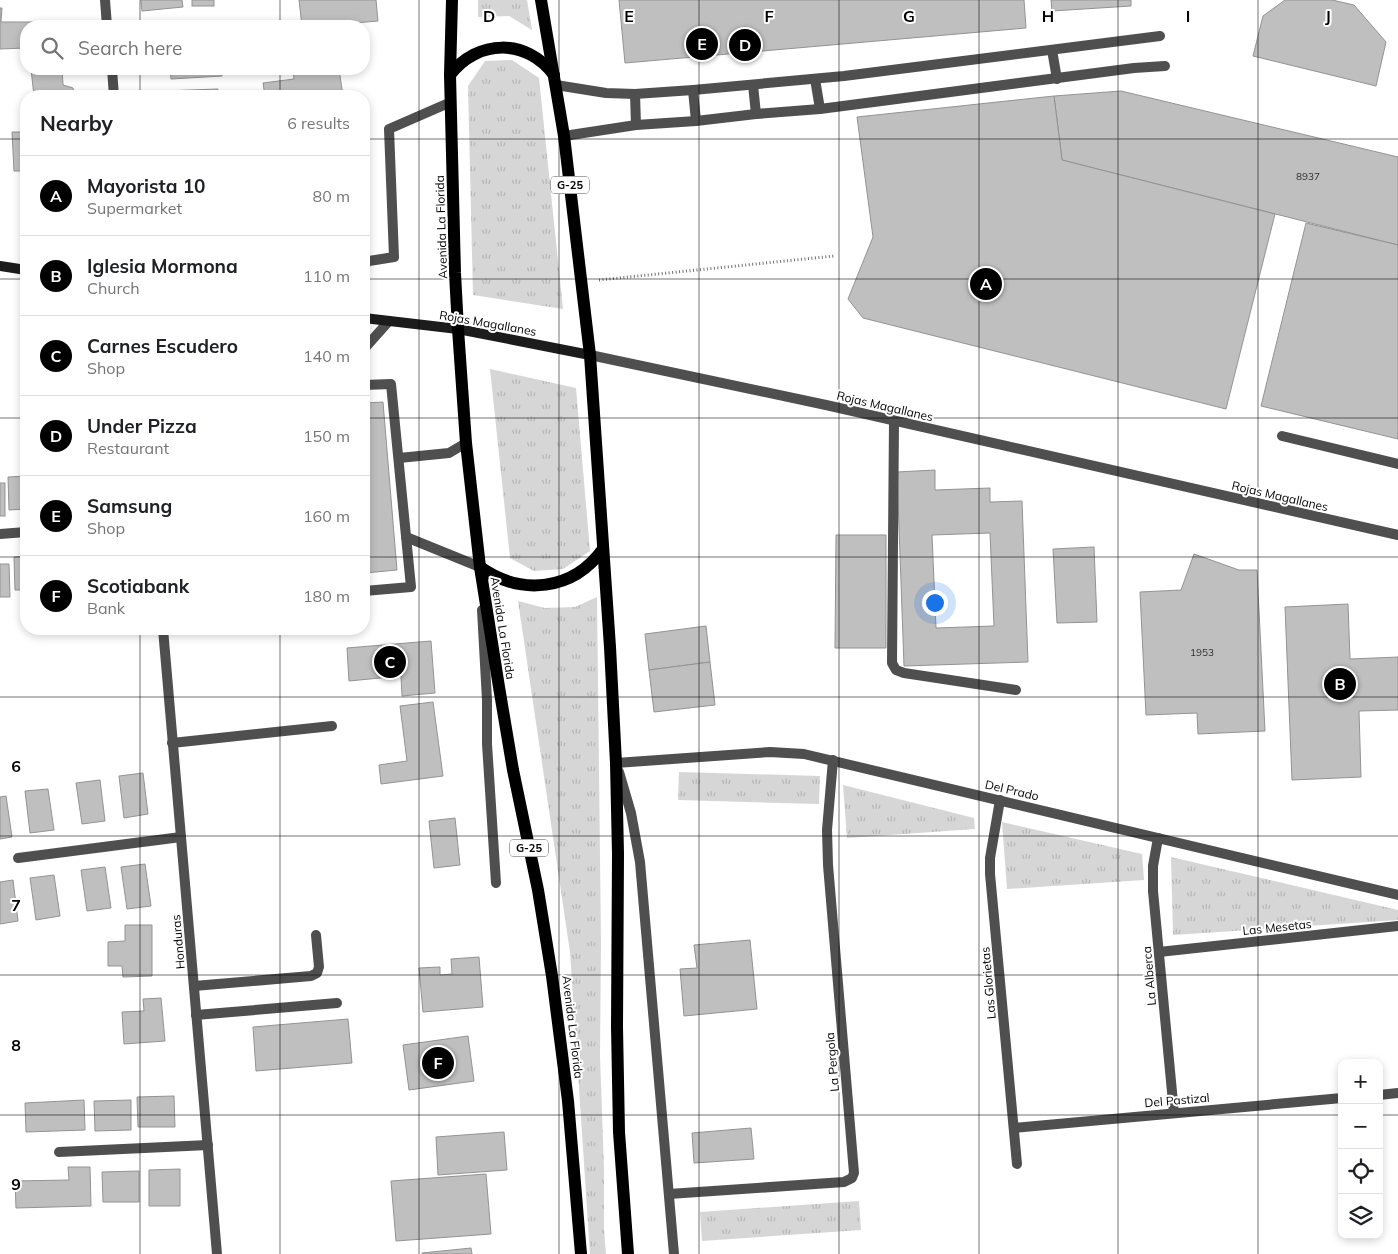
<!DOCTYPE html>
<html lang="en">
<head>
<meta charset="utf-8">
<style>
	:root { --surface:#fff; --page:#f6f6f6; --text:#202124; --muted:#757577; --line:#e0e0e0; --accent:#000 }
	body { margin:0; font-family:Mulish,sans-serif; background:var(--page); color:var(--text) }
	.controls { position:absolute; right:15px; bottom:15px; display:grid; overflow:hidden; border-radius:10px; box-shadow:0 2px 8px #0003 }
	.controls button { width:45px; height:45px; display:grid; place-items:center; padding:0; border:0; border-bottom:1px solid var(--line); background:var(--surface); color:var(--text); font:25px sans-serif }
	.you { position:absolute; left:934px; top:602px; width:18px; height:18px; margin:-12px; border:4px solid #fff; border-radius:50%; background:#1a73e8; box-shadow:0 0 0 8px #1a73e833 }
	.badge { display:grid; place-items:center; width:32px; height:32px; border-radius:50%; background:var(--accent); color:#fff; font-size:16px; font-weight:700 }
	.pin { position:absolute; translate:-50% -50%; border:2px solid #fff; box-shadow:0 1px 5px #0006 }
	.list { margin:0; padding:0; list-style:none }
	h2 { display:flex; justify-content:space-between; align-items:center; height:65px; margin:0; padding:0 20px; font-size:21px }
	h2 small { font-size:16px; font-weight:400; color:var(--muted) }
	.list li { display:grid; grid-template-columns:32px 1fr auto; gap:15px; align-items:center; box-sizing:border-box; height:80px; padding:0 20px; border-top:1px solid var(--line) }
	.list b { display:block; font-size:19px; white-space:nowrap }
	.list p { margin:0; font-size:16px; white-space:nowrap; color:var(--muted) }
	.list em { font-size:16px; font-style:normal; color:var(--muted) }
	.icon { flex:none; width:28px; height:28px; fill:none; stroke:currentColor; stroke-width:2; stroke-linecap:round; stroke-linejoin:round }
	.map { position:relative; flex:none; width:1398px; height:1254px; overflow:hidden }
	.search { position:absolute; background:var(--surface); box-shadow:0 2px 8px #0003; left:20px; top:20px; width:350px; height:55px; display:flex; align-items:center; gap:12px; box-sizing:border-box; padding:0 18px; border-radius:20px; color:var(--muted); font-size:19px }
	.panel { position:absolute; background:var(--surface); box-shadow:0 2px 8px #0003; left:20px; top:90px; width:350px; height:545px; border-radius:20px }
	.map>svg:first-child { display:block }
	.grass { fill:url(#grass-tufts) }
	.building { fill:#bfbfbf; stroke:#939393; fill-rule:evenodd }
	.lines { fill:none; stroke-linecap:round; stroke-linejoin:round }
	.path { stroke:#717171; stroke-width:3; stroke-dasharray:1 2.5; stroke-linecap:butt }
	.service { stroke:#4f4f4f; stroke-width:10 }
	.minor { stroke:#4f4f4f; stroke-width:10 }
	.tertiary { stroke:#4f4f4f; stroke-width:10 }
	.secondary { stroke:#1c1c1c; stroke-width:10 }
	.primary { stroke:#000; stroke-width:12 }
	.grid { fill:none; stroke:#000; stroke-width:1; stroke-opacity:0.55 }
	.labels { text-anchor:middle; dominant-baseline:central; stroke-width:4; stroke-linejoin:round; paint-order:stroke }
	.number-label { font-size:10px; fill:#303030 }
	.shield { fill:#fff; stroke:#4c4c4c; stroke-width:1 }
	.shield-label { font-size:11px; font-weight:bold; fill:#000 }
	.street-label { font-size:12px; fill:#000; stroke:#fff }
	.grid-label { font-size:16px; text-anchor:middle; font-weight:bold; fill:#000; stroke:#fff; stroke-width:4; stroke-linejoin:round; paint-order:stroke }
</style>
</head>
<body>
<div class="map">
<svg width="1398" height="1254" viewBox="0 0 1398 1254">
	<defs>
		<pattern id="grass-tufts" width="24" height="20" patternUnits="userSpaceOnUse" patternTransform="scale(1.25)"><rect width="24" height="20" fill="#d6d6d6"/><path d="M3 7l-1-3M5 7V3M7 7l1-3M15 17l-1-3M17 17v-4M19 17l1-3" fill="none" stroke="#b6b6b6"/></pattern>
	</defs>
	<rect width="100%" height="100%" fill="#fff"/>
	<!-- grass -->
	<g class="grass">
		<path d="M478,0H527L532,30L509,16L478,17Z"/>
		<path d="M512,60L539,78L563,309L473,295L468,86L485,61Z"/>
		<path d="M490,369L576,388L590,551L563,569L534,571L510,558Z"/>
		<path d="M597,597L601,943L600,1056L604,1168V1229L606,1254H590L570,952L518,601L545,608L575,607Z"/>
		<path d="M679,772L820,776L819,804L678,800Z"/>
		<path d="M843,785L974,818L975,829L847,838Z"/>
		<path d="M1002,822L1142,854L1144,880L1007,889Z"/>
		<path d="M1171,857L1398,910V920L1173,935Z"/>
		<path d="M859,1201L861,1230L702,1241L700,1212Z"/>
	</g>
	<!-- building -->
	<g class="building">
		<path d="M141,0H182L183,7L142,11Z"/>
		<rect x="192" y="0" width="22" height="6"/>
		<path d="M299,0H376L378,21L320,26H302Z"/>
		<path d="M619,0H1024L1026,28L625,63Z"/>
		<path d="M1051,0H1131V6L1052,11Z"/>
		<path d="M1285,0H1332L1354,5L1386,42L1376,86L1253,56L1263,16Z"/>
		<path d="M0,8H2L1,22H33V26H26V48L0,49Z"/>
		<path d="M31,69H62L63,85L73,88L74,96H34Z"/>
		<path d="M170,69H222V76L171,79Z"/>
		<path d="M293,69H339L343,96H265L263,83L294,79Z"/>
		<path d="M218,89V96H162V91Z"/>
		<path d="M1121,91L1398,157V245L1062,160L1054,96Z"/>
		<path d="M1054,96L1062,160L1275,214L1226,409L863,318L848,299L873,237L857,117Z"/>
		<path d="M12,132H26V171H14Z"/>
		<path d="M1306,223L1398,245V439L1261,406Z"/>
		<path d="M383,402L397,570L365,573L364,403Z"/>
		<path d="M935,470V490L990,488V502L1022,501L1028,662L904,666L897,472ZM990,533L994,626L936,628L932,535Z"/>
		<path d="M26,476V509L9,510L8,477Z"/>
		<rect x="0" y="483" width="5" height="33"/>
		<path d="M836,535H886V648H835Z"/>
		<path d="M1094,547L1097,622L1057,623L1053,549Z"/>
		<path d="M1194,554L1239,570H1257L1265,731L1198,734L1197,713L1146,715L1140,592L1181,590Z"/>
		<path d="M26,556V590H15L14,557Z"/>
		<path d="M0,564H9L10,597H0Z"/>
		<path d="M1348,604L1350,659L1398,657V710L1359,711L1361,777L1292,780L1285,607Z"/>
		<path d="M706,626L710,662L649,670L645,634Z"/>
		<path d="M431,641L435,693L402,696L401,676L349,681L347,648Z"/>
		<path d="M710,662L715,705L654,712L649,670Z"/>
		<path d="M433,702L443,776L381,784L379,765L407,761L400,706Z"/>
		<path d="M143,773L148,814L124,818L119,776Z"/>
		<path d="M100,780L105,821L82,824L76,783Z"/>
		<path d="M48,789L54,830L30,833L25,791Z"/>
		<path d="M6,796L12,837L0,839V797Z"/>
		<path d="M455,818L460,865L434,868L429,821Z"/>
		<path d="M145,864L151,906L127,909L121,867Z"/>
		<path d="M105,867L111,908L87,911L81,870Z"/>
		<path d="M54,875L60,916L36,920L30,878Z"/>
		<path d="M13,880L18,921L0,924V882Z"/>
		<path d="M125,925H152V976L123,977L122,966H108V942L125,941Z"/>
		<path d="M750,940L757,1009L684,1016L680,969L697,968L694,945Z"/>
		<path d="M479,957L483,1007L423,1012L419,968L440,967V975L452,974L451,959Z"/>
		<path d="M161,998L165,1041L124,1044L122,1012L144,1011L143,999Z"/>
		<path d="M348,1019L352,1063L256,1071L253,1027Z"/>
		<path d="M468,1036L474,1081L409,1090L403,1045Z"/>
		<path d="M174,1096L175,1127H138L137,1097Z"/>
		<path d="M84,1100L85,1130L26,1132L25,1103Z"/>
		<path d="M131,1100V1130L95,1131L94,1101Z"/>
		<path d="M751,1128L754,1159L694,1163L692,1133Z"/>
		<path d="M504,1132L507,1170L438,1175L436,1137Z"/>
		<path d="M68,1167H90L91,1206L16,1208L15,1181L69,1180Z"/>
		<path d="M180,1169V1206H149V1170Z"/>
		<path d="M139,1171V1202H103L102,1172Z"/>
		<path d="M486,1174L491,1234L396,1241L391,1181Z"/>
		<path d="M471,1248L472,1254H422V1253Z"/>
	</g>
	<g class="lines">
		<!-- path -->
		<path class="path" d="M599,280L834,256"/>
		<!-- service -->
		<g class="service">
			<path d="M1052,50L1057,79"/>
			<path d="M815,79L820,109"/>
			<path d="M556,85L606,93L635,94L693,90L844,76L1160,36"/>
			<path d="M753,85L756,114"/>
			<path d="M693,90L696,121"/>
			<path d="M635,94L636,125"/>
			<path d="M564,136L636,125L696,121L756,114L820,109L1134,68L1165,66"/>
			<path d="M364,265L369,261L394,257L389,129L451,102"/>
			<path d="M364,349L389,321"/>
			<path d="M364,385L391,384L411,587L364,591"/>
			<path d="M894,421L892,663L896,670L904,673L1016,690"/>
			<path d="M1282,436L1398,464"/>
			<path d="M399,458L449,453L466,443"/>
			<path d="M0,534L26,532"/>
			<path d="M406,537L480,567V573"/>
			<path d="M482,610L487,700V744L496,883"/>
			<path d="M172,743L332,726"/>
			<path d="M18,858L181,837"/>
			<path d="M194,986L311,976L317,973L319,967L316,935"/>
			<path d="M196,1015L337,1003"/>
			<path d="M59,1152L208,1145"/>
		</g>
		<!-- minor -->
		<g class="minor">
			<path d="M105,0L107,26"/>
			<path d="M112,69L114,96"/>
			<path d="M163,629L217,1254"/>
			<path d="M616,763L770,752L804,754L1398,895"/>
			<path d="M1000,800L990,858V874L1017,1164"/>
			<path d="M1158,838L1153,866V891L1174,1113"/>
			<path d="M1159,952L1398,926"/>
			<path d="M1379,1095L1398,1093"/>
			<path d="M1014,1128L1342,1098"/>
			<path d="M669,1194L844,1182L852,1178L854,1173L828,865L827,830L833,760"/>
		</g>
		<!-- tertiary -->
		<g class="tertiary">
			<path d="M590,355L826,405L1398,535"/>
			<path d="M619,772L631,813L640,862L674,1254"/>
		</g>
		<!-- secondary -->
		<g class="secondary">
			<path d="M0,266L26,270"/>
			<path d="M364,318L458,329L590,355"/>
		</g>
		<!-- primary -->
		<g class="primary">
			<path d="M452,0L450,75L455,273L458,329L466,443L480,567L499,687L513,770L538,890L552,976L568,1101L581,1254"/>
			<path d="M541,0L564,136L590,355L610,647L616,763L618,854L617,1027L619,1132L628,1254"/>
			<path d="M450,75C477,39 527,38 554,75"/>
			<path d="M480,567C521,596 573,591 603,549"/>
		</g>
	</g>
	<!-- grid -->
	<path class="grid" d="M140,0V26M280,0V26M419,0V1254M559,0V1254M699,0V1254M839,0V1254M979,0V1254M1118,0V1254M1258,0V1254M140,69V96M280,69V96M0,139H26M364,139H1398M0,279H26M364,279H1398M0,418H26M364,418H1398M0,557H26M364,557H1398M140,629V1254M280,629V1254M0,697H1398M0,836H1398M0,975H1398M0,1115H1342M1379,1115H1398"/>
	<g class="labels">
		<!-- number labels -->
		<g class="number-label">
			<text x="1308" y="176">8937</text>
			<text x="1202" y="652">1953</text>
		</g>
		<!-- shield labels -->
		<g class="shield">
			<rect x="551" y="176.5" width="38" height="17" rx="4"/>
			<rect x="510" y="839.5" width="38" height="17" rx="4"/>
		</g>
		<g class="shield-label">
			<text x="570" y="185">G-25</text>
			<text x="529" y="848">G-25</text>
		</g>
		<!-- street labels -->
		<g class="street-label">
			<text transform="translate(441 227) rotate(-92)">Avenida La Florida</text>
			<text transform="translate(488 323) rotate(10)">Rojas Magallanes</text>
			<text transform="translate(885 406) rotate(13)">Rojas Magallanes</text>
			<text transform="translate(1280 496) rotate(13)">Rojas Magallanes</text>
			<text transform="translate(503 628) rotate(81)">Avenida La Florida</text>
			<text transform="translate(1012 790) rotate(13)">Del Prado</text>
			<text transform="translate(1277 927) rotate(-6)">Las Mesetas</text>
			<text transform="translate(178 942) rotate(-95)">Honduras</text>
			<text transform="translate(1149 976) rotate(-95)">La Alberca</text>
			<text transform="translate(988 983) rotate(-95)">Las Glorietas</text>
			<text transform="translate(573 1027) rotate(83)">Avenida La Florida</text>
			<text transform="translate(832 1062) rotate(-95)">La Pergola</text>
			<text transform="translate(1177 1100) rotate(-5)">Del Pastizal</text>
		</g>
	</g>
	<g class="grid-label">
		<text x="489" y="22">D</text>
		<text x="629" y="22">E</text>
		<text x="769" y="22">F</text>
		<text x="909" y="22">G</text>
		<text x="1048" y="22">H</text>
		<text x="1188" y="22">I</text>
		<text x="1328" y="22">J</text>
		<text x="16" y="772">6</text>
		<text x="16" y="911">7</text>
		<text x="16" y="1051">8</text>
		<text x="16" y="1190">9</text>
	</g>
</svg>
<div class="controls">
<button>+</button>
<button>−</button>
<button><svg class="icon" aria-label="locate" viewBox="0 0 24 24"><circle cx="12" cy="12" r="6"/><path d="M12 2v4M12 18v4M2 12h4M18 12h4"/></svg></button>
<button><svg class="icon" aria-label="layers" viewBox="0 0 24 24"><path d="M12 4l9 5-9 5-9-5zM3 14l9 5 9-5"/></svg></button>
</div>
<div class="you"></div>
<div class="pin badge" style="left:986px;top:284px">A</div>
<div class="pin badge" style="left:1340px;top:684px">B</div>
<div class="pin badge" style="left:390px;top:662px">C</div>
<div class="pin badge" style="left:745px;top:45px">D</div>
<div class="pin badge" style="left:702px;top:44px">E</div>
<div class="pin badge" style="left:438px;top:1063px">F</div>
<div class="search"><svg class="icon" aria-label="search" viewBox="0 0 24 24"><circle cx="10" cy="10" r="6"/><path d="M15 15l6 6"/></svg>Search here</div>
<section class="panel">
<h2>Nearby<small>6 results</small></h2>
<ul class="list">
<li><span class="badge">A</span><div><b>Mayorista 10</b><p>Supermarket</p></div><em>80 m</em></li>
<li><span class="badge">B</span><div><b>Iglesia Mormona</b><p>Church</p></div><em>110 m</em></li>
<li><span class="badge">C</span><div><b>Carnes Escudero</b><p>Shop</p></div><em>140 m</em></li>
<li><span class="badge">D</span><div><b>Under Pizza</b><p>Restaurant</p></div><em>150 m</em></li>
<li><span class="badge">E</span><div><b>Samsung</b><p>Shop</p></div><em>160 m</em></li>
<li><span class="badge">F</span><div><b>Scotiabank</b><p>Bank</p></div><em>180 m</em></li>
</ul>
</section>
</div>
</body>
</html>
